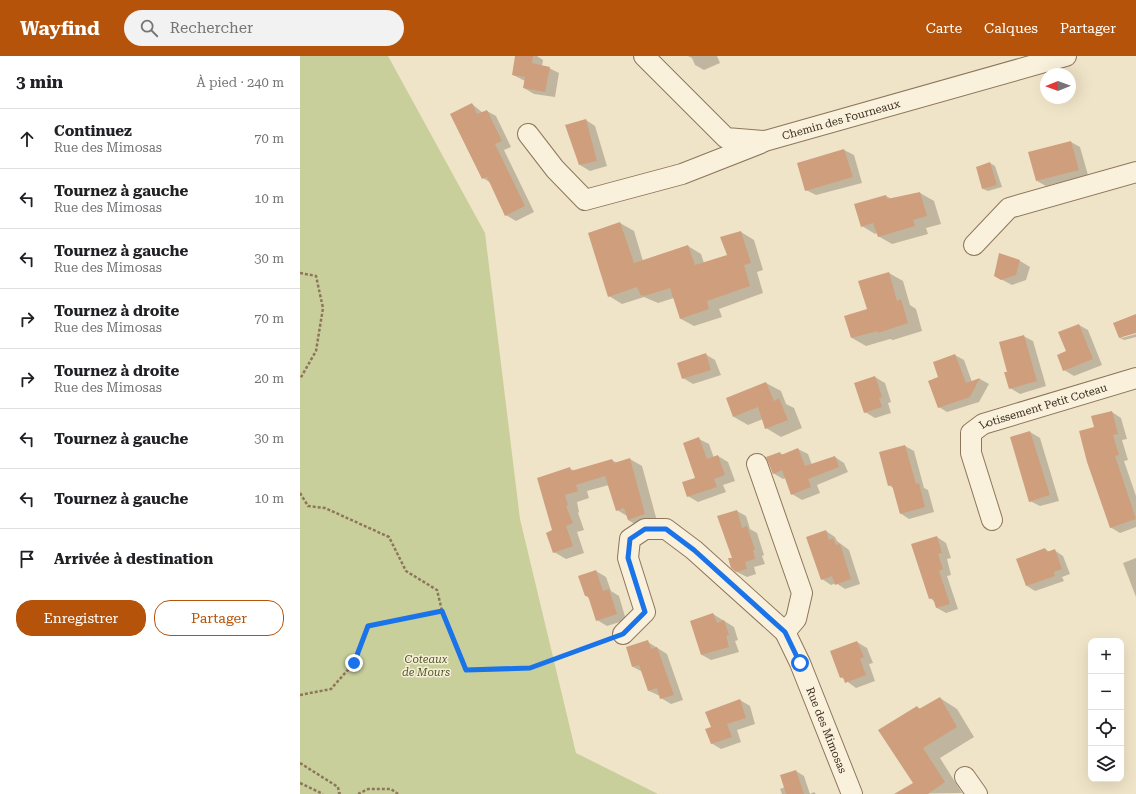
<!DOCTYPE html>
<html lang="fr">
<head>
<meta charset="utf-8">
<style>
	:root { --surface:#fff; --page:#f2f2f2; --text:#202124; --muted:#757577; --line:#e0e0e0; --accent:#b45309 }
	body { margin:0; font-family:"Roboto Serif",serif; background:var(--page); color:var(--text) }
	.controls { position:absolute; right:12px; bottom:12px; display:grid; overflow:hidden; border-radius:8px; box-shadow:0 4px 16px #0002 }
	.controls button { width:36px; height:36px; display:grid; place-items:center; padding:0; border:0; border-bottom:1px solid var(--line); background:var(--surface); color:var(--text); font:20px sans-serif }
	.compass { position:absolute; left:740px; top:12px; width:36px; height:36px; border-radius:50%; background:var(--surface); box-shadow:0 4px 16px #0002; rotate:269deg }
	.stop { position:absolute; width:12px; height:12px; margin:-9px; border:3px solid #1a73e8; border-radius:50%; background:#fff }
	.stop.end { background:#1a73e8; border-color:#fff; box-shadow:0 1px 4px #0008 }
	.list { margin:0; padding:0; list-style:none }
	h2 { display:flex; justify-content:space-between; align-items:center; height:52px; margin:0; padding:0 16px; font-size:17px }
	h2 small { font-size:13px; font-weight:400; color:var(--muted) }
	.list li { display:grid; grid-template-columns:26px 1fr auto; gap:12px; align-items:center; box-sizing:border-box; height:60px; padding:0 16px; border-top:1px solid var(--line) }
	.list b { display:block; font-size:15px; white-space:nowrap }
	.list p { margin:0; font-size:13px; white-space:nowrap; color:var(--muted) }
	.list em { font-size:13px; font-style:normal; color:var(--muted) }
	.actions { display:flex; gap:8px; padding:12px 16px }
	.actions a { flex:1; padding:9px 0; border:1px solid var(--accent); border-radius:16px; text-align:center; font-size:14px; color:var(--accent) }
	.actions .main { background:var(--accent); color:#fff }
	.icon { flex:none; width:22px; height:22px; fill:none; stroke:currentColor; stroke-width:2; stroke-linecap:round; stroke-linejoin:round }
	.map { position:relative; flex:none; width:836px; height:738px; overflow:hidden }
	header { display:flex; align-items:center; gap:24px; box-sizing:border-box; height:56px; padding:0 20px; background:var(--accent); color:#fff }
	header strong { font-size:19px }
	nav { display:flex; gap:22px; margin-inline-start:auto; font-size:14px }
	.search { width:280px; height:36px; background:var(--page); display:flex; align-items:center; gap:10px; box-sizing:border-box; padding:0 14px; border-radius:22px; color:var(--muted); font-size:15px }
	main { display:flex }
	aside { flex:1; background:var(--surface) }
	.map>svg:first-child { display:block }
	.green { fill:#c9cf9b }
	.shadow { fill:#0003 }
	.building { fill:#cf9f7d }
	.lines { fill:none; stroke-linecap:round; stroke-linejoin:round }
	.minor-casing { stroke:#8d765c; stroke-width:22 }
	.path { stroke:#8d765c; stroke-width:2.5; stroke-dasharray:3 2; stroke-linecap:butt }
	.minor { stroke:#faf1dc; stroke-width:20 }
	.route { stroke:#1a73e8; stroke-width:5 }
	.labels { text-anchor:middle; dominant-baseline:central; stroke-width:3; stroke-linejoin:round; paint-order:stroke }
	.street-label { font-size:11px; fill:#3d2e20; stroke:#f7eed8 }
	.park-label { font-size:11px; font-style:italic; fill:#4d5a26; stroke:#f7eed8 }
</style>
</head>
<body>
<header>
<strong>Wayfind</strong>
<div class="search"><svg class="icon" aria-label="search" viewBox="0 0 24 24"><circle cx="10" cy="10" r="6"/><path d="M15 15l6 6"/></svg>Rechercher</div>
<nav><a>Carte</a><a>Calques</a><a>Partager</a></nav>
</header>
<main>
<aside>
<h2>3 min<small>À pied · 240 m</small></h2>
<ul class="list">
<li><svg class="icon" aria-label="ahead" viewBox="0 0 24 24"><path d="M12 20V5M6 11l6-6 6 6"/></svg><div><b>Continuez</b><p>Rue des Mimosas</p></div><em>70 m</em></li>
<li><svg class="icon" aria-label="left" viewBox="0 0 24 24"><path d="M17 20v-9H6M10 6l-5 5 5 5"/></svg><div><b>Tournez à gauche</b><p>Rue des Mimosas</p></div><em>10 m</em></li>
<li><svg class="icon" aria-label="left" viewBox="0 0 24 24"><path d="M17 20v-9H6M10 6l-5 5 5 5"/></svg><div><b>Tournez à gauche</b><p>Rue des Mimosas</p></div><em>30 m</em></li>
<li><svg class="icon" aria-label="right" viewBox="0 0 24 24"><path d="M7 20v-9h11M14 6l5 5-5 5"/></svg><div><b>Tournez à droite</b><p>Rue des Mimosas</p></div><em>70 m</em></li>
<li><svg class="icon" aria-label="right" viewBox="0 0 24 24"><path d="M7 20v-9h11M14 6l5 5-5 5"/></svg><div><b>Tournez à droite</b><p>Rue des Mimosas</p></div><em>20 m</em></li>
<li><svg class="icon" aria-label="left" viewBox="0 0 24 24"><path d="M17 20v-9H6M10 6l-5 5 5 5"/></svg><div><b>Tournez à gauche</b></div><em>30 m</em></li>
<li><svg class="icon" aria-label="left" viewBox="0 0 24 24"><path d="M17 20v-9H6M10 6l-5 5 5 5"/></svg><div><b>Tournez à gauche</b></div><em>10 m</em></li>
<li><svg class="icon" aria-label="arrive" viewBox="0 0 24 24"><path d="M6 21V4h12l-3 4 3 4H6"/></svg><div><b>Arrivée à destination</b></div></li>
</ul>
<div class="actions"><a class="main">Enregistrer</a><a>Partager</a></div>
</aside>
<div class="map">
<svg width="836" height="738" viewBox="0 0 836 738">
	<rect width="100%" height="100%" fill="#f0e4c8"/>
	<!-- green -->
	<path class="green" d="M0,0H88L185,177L220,463L276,697L358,738H0Z"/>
	<!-- shadow -->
	<g class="shadow">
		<path d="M216,0H237L243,4L242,10L249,12L259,17L255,41L234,38L224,32L225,25L213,19Z"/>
		<path d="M388,0H417L420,7L404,14L395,9L392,2Z"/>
		<path d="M172,48L183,57L187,55L196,60L211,91L204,94L234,156L216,165L206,159L191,127L183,122Z"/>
		<path d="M286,64L295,70L307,110L290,115L280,109Z"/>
		<path d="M771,86L780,91L788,119L746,130L737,125Z"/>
		<path d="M544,94L554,99L562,127L516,139L506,134Z"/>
		<path d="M690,107L695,110L702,131L688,135L683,133Z"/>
		<path d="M620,137L634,145L641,168L626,172L628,178L592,188L578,180L577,177L575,178L562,170L586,140L592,143Z"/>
		<path d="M320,167L334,175L343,205L388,190L401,198L404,207L428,200L441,176L454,184L463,214L457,216L463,237L419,253L422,261L394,270L381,263L374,242L358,247L344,241L322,248L309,240L289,177Z"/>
		<path d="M720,205L730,211L726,224L712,229L695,220Z"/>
		<path d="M589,217L603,225L610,249L616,253L622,275L593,284L590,283L566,290L552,282Z"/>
		<path d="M836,259V276L822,280V282L836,278V281L824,284L820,282Z"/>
		<path d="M779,269L788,274L802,309L774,320L764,314Z"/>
		<path d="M723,280L733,285L746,330L720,338L710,332L709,316Z"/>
		<path d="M405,298L415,304L421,319L393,328L383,322Z"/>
		<path d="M655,299L664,304L672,326L680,323L689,328L679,346L647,356L639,351V322Z"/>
		<path d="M575,321L585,327L591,346L588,347L591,357L575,362L565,356Z"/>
		<path d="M466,327L481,335L486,348L494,352L502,372L481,381L466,372L463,363L448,369L434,361L427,343Z"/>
		<path d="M812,356L821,362L827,383L822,384L828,404L824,405L836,440V471L820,477L810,471L795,371Z"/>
		<path d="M730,376L740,382L759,445L740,450L730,445Z"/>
		<path d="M399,383L409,388L414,402L418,400L428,406L435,425L423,429L426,436L398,446L388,440L396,423Z"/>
		<path d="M605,390L614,395L624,432L628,434L634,456L609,463L600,457L593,432L589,429Z"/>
		<path d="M498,393L508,398L512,409L535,401L544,407L548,416L517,429L520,437L502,444L492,438L486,422L483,423L473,417L480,397L484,399Z"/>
		<path d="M330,403L342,410L357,465L340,471L328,464L327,460L317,454L309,429L287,435L289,442L277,446L279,456L278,457L284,474L277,476L284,497L266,503L254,496L253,475L269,412L275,415L312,404L317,407Z"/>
		<path d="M437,455L446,460L450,473L457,477L464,499L462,500L465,508L454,511L456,518L447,521L437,516L433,502Z"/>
		<path d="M526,475L535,481L537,485L549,494L560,528L545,533L536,527L531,529L522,523Z"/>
		<path d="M637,481L646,487L651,502L647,503L651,519L647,520L658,553L646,557L637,552L635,546L630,542Z"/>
		<path d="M745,493L750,496L754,494L763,500L770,518L762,521L764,525L735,535L727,530Z"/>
		<path d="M836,502V541L823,507Z"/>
		<path d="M296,515L306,521L311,535L319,540L326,564L307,570L297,564L290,543L286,540Z"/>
		<path d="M413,558L434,571L438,584L435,585L439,596L411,604L402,599Z"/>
		<path d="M348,586L367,598L383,644L371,648L361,642L360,640L349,635L343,616L333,611Z"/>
		<path d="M557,586L567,592L573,607L569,608L575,625L556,632L541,621Z"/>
		<path d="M640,642L657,653L674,681L640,702L662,737L599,738L615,728L617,651L621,653Z"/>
		<path d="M440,644L450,650L455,668L437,674L441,686L421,693L411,687L412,672Z"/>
		<path d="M496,715L504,720L510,738L514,736L516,738H482L480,733L485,731Z"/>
	</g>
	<!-- building -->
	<g class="building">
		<path d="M215,0H233L232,7L250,11L245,36L223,32L225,21L212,19Z"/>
		<path d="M172,47L177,58L187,54L202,85L195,88L225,150L205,160L187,121L182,123L150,58Z"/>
		<path d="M286,63L297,105L279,109L265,69Z"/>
		<path d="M771,85L779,114L736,125L728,96Z"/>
		<path d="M544,93L553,121L505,135L497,107Z"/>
		<path d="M690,106L697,129L682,133L676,111Z"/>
		<path d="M620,136L627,160L613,164L615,170L578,181L573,167L561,171L554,148L586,139L587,143Z"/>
		<path d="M320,166L334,207L388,189L395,209L427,199L420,181L441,175L451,207L444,209L450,230L407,245L409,253L380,263L370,232L344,240V239L341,240L337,231L308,241L288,177Z"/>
		<path d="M699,197L720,204L716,219L701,224L694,220Z"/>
		<path d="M589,216L597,245L601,243L608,267L578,277V275L551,282L544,260L567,253L558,225Z"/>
		<path d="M836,258V277L819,282L813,267Z"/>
		<path d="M779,268L793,303L763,315L757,299L766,295L758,276Z"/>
		<path d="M724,279L737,325L709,333L704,316H707L699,286Z"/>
		<path d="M406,297L411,314L382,323L377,307Z"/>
		<path d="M655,298L666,327L680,322L670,341L638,352L628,325L638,321L633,306Z"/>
		<path d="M575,320L582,341L579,342L582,351L564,357L554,327Z"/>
		<path d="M466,326L474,345L479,342L488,364L465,373L458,351L433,361L426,342Z"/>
		<path d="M812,355L818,378L813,379L819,399L815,400L836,463L810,472L787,406L779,375L794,371L791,360Z"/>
		<path d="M730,375L750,439L729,446L710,381Z"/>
		<path d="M399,381L407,403L418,399L425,419L414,423L417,431L387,441L382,426L395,422L383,387Z"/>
		<path d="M605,389L616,428L619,427L625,451L600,458L592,429L588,430L579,396Z"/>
		<path d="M498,392L505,410L535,400L539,411L508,423L511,431L491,439L482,414L473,418L466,401L480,396L481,399Z"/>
		<path d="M330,402L345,458L328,464L324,452L316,455L305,420L276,429L278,435L265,439L268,449L266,450L273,467L266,470L273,490L253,497L246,477L252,474L237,422L270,411L271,415L312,403L314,407Z"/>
		<path d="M437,454L442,472L447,470L455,494H453L455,503L445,506L447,513L436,516L431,512L428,502H432L417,460Z"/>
		<path d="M526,474L529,484L533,482L536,489L540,488L551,523L535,529L532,520L521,524L506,481Z"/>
		<path d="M637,480L642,497L638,498L643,513L639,515L650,548L636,552L633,542L629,543L611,488Z"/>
		<path d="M745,492L747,496L755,493L762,513L754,516L755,520L726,530L716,503Z"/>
		<path d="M296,514L303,535L309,533L317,558L296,565L288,540H285L278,520Z"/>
		<path d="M413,557L417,567L424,564L429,579L426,580L429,591L401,599L390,565Z"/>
		<path d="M348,584L351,593L357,591L374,639L360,643L357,632L348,635L339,609L332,611L326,591Z"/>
		<path d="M557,585L564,601L560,603L566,619L545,627L543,621L540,622L530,595Z"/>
		<path d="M640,641L657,671L623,692L645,726L628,738H594L613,727L578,674L617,650L619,653Z"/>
		<path d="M440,643L446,662L427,668L432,681L411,688L405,673L411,671L405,656Z"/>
		<path d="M496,714L504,738H486L480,719Z"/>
	</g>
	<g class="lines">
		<defs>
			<g id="minor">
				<path id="s1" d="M344,0L426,82L465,85L766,0"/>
				<path d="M228,78L255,113L285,144L382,118L461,87"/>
				<path d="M674,189L709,152L836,116"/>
				<path d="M457,408L502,537L496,563L485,576"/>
				<path id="s2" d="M692,464L671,397V377L683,368L836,322"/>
				<path id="s3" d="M323,578L345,556L328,502L330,483L345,473H366L394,494L485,576L500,607L552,738"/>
				<path d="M665,721L677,738"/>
			</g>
		</defs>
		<!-- minor casing -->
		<use href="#minor" class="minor-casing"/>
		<!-- path -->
		<g class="path">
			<path d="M0,217L16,220L23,252L16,295L0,323"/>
			<path d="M0,437L8,450L25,452L89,481L106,515L137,534L142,555L166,614L230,612L306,584"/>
			<path d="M0,639L31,633L54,607L68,570L142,555"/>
			<path d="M0,707L38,731L39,737L42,738"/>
			<path d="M0,727L23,738"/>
			<path d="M58,738L68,733H91L98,738"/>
		</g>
		<!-- minor -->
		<use href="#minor" class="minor"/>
	</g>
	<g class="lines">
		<!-- route -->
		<path class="route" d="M54,607L68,570L142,555L166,614L230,612L323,578L345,556L328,502L330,483L345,473H366L394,494L485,576L500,607"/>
	</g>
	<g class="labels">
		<!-- street labels -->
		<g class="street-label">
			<text stroke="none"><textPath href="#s1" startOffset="234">Chemin des Fourneaux</textPath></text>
			<text stroke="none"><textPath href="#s2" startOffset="168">Lotissement Petit Coteau</textPath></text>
			<text stroke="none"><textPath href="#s3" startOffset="410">Rue des Mimosas</textPath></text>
		</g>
		<!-- park labels -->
		<g class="park-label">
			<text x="126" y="603">Coteaux<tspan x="126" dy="13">de Mours</tspan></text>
		</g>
	</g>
</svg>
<div class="controls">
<button>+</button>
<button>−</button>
<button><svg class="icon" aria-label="locate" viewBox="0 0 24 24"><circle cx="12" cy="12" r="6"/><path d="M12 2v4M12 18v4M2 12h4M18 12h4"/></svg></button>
<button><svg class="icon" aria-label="layers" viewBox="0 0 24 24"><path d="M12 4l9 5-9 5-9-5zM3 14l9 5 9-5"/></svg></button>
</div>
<svg class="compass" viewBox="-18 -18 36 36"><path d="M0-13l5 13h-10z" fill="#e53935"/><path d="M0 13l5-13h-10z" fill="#757577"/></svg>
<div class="stop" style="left:500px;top:607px"></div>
<div class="stop end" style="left:54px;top:607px"></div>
</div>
</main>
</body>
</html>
